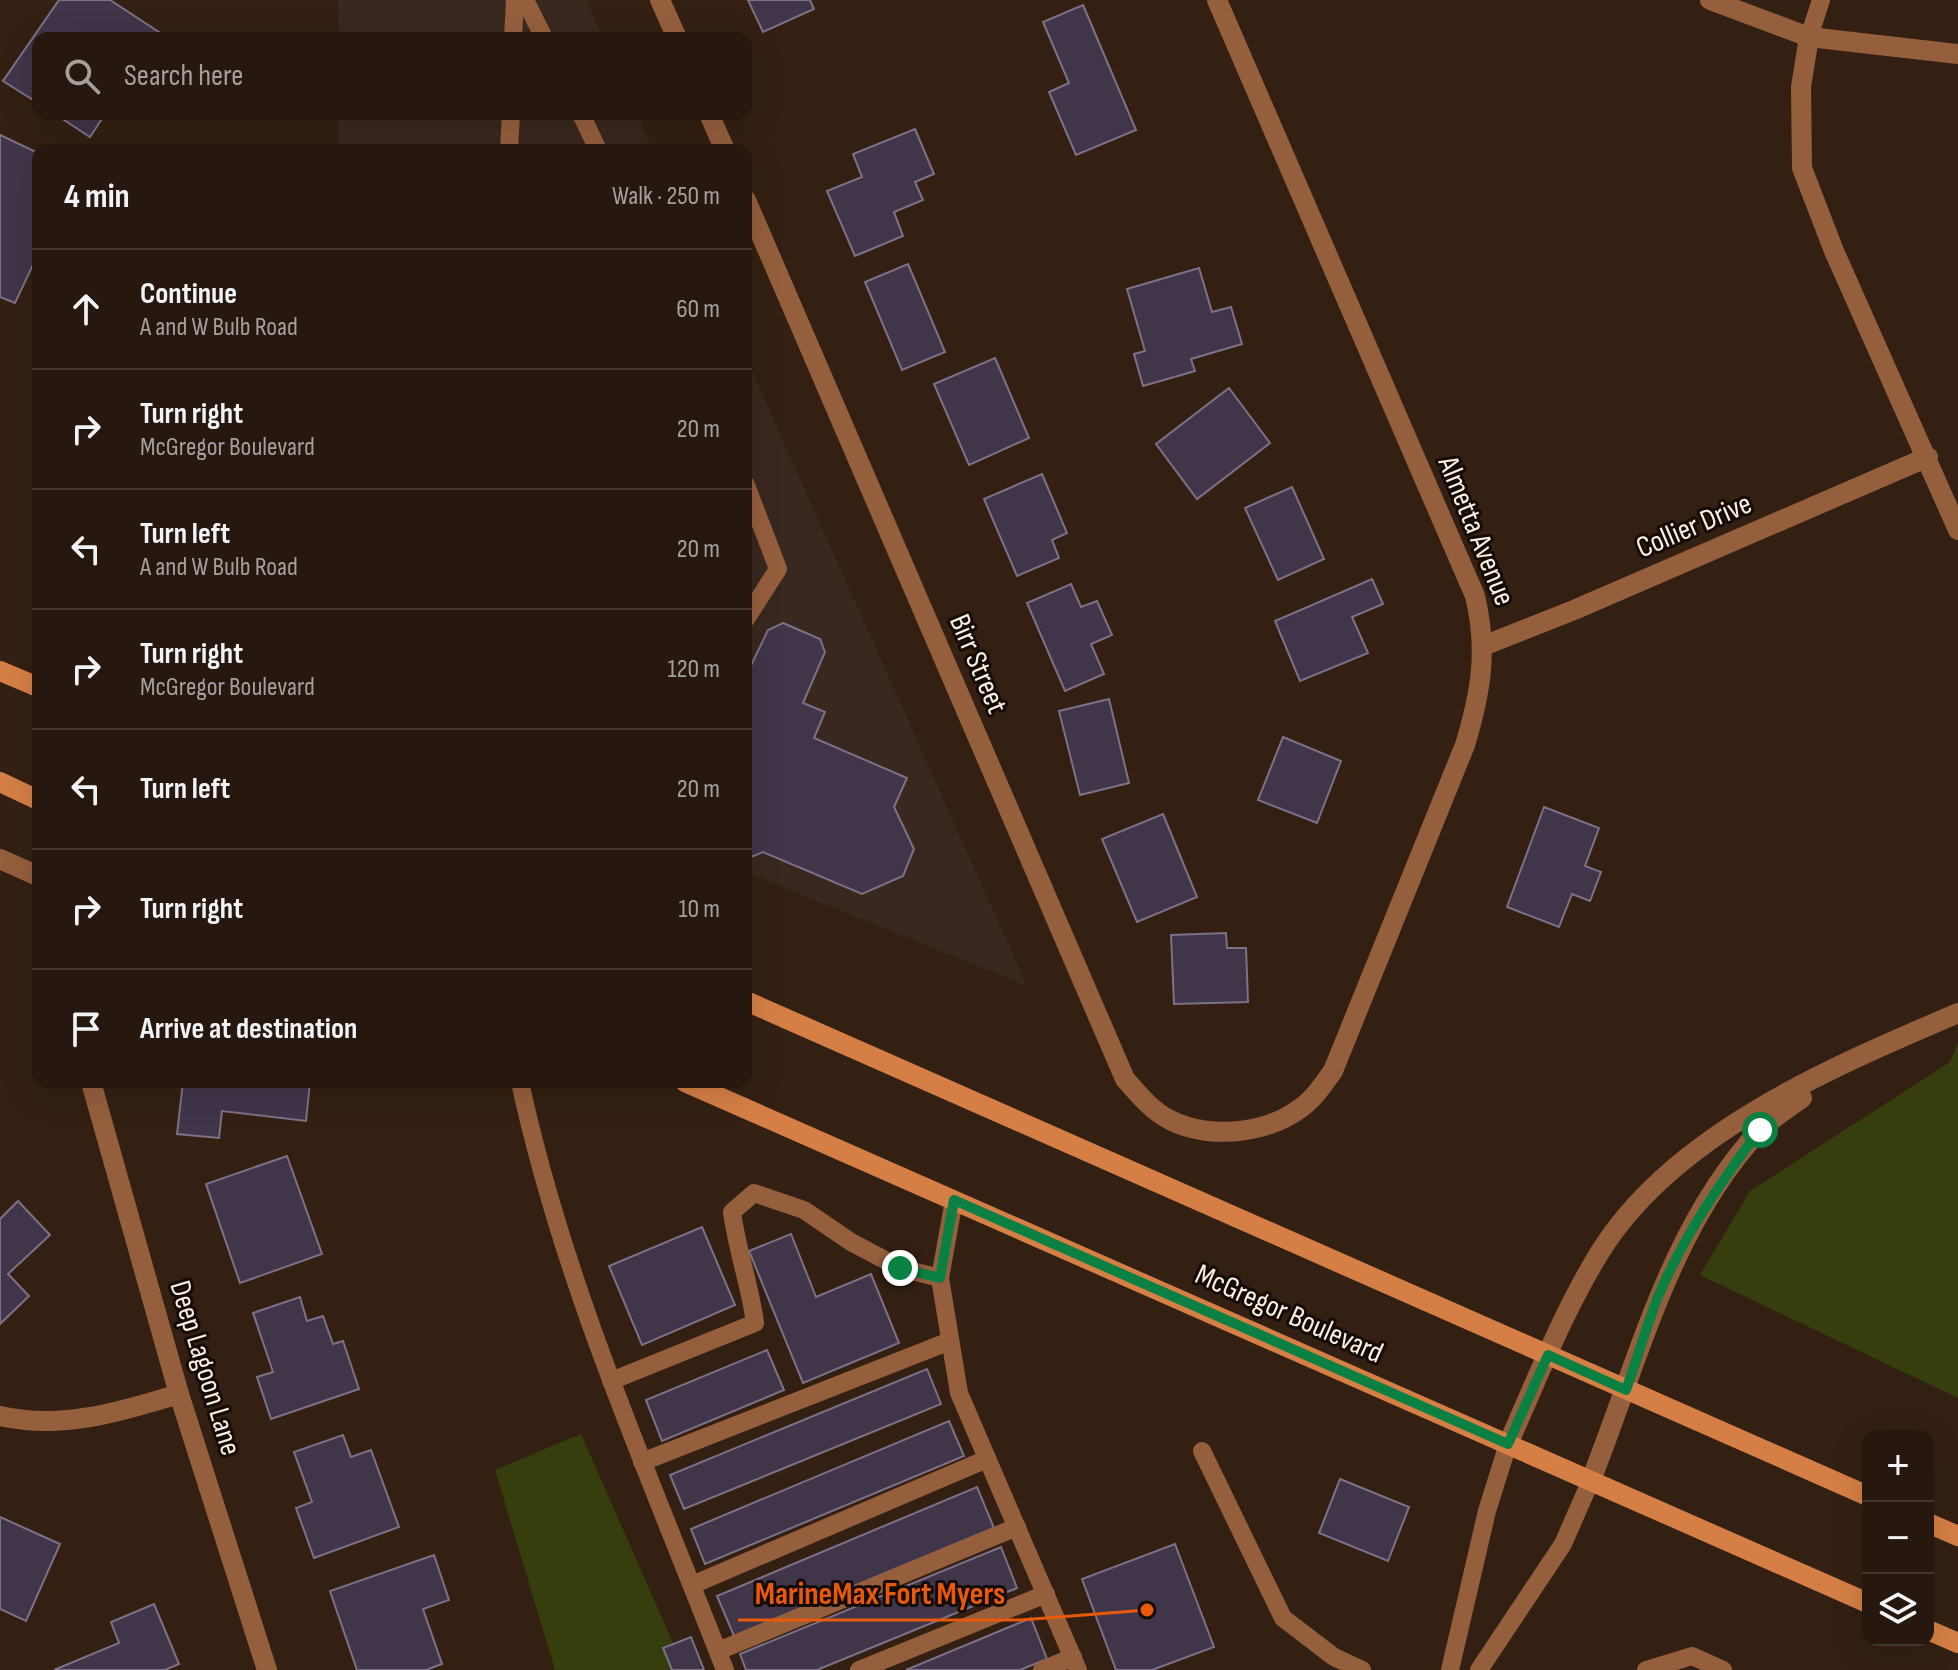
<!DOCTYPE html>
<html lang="en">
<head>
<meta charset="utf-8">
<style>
	:root { --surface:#26180e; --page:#2e2117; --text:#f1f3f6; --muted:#a4a09e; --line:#42372e }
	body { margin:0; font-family:"Sofia Sans Condensed",sans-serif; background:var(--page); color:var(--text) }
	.controls { position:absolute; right:24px; bottom:24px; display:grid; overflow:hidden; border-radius:16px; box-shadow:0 8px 32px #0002 }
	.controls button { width:72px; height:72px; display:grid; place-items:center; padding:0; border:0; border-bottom:2px solid var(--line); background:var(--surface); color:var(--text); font:40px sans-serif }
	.stop { position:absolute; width:24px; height:24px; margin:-18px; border:6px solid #0b8043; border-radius:50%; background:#fff }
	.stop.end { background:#0b8043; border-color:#fff; box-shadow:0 2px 8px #0008 }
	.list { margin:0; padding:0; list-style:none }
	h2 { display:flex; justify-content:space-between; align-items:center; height:104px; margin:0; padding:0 32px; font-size:34px }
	h2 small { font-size:26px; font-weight:400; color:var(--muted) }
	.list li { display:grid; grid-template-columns:52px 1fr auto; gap:24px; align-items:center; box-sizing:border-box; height:120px; padding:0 32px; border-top:2px solid var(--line) }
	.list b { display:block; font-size:30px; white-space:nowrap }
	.list p { margin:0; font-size:26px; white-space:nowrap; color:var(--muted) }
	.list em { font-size:26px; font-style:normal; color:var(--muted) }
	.icon { flex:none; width:44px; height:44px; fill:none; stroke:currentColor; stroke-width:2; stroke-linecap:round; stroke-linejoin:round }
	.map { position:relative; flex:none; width:1958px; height:1670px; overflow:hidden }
	.search { position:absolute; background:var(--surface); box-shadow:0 8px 32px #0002; left:32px; top:32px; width:720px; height:88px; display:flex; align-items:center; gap:20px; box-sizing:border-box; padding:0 28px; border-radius:16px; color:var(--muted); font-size:30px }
	.panel { position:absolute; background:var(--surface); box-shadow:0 8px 32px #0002; left:32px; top:144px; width:720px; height:944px; border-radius:16px }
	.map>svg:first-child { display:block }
	.commercial { fill:#39281f }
	.green { fill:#363e0d }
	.building { fill:#403549; stroke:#7d7188; stroke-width:2 }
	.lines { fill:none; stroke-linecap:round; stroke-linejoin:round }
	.service { stroke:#955f3e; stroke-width:18 }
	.minor { stroke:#955f3e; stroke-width:20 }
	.tertiary { stroke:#955f3e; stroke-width:20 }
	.secondary { stroke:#d57f46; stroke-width:20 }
	.route { stroke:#0b8043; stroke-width:10 }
	.labels { text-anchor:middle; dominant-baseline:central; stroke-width:6; stroke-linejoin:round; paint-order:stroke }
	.street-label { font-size:30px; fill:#fcefe5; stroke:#140c06 }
	.leader { fill:none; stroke:#e8590c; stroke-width:3 }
	.callout-dot { fill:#e8590c; stroke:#140c06; stroke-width:3 }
	.callout-label { font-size:32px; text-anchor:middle; font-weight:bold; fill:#e8590c; stroke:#140c06; stroke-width:6; stroke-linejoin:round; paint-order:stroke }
</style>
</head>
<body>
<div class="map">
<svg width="1958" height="1670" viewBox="0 0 1958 1670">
	<rect width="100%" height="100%" fill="#332012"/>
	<!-- commercial -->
	<g class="commercial">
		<path d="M338,0H586L603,38H338Z"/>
		<path d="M338,114H637L653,150H338Z"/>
		<path d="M746,358L1027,986L746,872Z"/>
	</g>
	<!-- green -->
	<g class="green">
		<path d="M1958,1043V1398L1700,1275L1750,1191L1950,1062Z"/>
		<path d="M581,1434L685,1670H555L495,1470Z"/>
	</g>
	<!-- building -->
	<g class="building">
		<path d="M59,0H110L162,34L160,38H38V103L3,81Z"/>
		<path d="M748,0H810L814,9L763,32Z"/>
		<path d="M1083,5L1136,130L1076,155L1049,92L1069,83L1043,22Z"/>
		<path d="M55,114H105L90,137Z"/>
		<path d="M915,129L934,174L915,182L923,200L894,212L903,236L855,256L827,191L862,177L853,154Z"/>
		<path d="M0,135L38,153V254L15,303L0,297Z"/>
		<path d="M908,264L945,352L902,370L865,282Z"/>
		<path d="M1199,268L1212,312L1231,307L1242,344L1191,359L1195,371L1143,386L1134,354L1145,351L1127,289Z"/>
		<path d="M995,358L1029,438L969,465L934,384Z"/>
		<path d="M1229,388L1270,443L1197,499L1156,444Z"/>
		<path d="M1042,474L1067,533L1052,540L1059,558L1017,576L984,499Z"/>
		<path d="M1292,487L1324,559L1278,580L1245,508Z"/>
		<path d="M1372,579L1383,604L1352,617L1368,653L1300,681L1275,621Z"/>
		<path d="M1071,584L1081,607L1097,601L1112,635L1091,644L1104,674L1065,691L1027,603Z"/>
		<path d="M783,623L820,639L825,652L803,703L825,712L814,738L907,778L894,807L914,849L903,876L862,894L763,852L746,859V676L768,630Z"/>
		<path d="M1109,699L1129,783L1080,795L1059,711Z"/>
		<path d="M1283,737L1341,761L1317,823L1258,800Z"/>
		<path d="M1544,807L1599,828L1585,866L1601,872L1590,901L1572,894L1559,927L1507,907Z"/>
		<path d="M1163,814L1197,897L1137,922L1102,839Z"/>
		<path d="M1226,933L1227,948H1246L1248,1002L1174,1004L1171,935Z"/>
		<path d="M183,1082H310L306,1121L222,1111L219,1138L177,1134Z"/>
		<path d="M287,1156L322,1254L240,1283L206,1184Z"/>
		<path d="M18,1201L50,1235L8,1274L29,1296L0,1324V1219Z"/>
		<path d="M702,1227L735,1305L642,1345L609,1266Z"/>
		<path d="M791,1234L816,1297L871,1274L899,1343L803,1383L749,1251Z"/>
		<path d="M300,1297L307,1321L323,1316L333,1344L343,1341L359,1389L271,1419L257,1377L273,1372L253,1313Z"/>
		<path d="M767,1350L784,1390L662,1441L646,1400Z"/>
		<path d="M927,1369L941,1404L684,1509L670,1475Z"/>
		<path d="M949,1421L964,1456L705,1564L691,1529Z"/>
		<path d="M343,1435L351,1457L371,1450L399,1527L314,1558L296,1508L312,1502L294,1452Z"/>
		<path d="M1340,1479L1409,1507L1388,1561L1319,1533Z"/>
		<path d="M977,1487L994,1528L734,1636L717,1596Z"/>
		<path d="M0,1517L60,1544L26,1621L0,1609Z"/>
		<path d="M1175,1544L1214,1647L1152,1670H1116L1082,1579Z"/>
		<path d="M1001,1547L1017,1588L817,1670H746L740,1654Z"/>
		<path d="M434,1555L449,1600L423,1609L442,1664L426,1670H357L330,1591Z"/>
		<path d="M154,1604L179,1664L165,1670H54L119,1643L111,1622Z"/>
		<path d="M1031,1618L1047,1659L1020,1670H906Z"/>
		<path d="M691,1637L704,1670H672L663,1648Z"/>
	</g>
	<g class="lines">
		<!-- service -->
		<g class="service">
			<path d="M525,0L544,38"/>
			<path d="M1809,37L1821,0"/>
			<path d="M513,38L515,0"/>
			<path d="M581,114L598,150"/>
			<path d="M509,150L511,114"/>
			<path d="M746,485L778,569L746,619"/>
			<path d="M520,1082C564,1286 650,1476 725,1670"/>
			<path d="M954,1200L940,1278L959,1393L1078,1670"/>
			<path d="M611,1381L755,1323C750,1285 737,1250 732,1212L754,1193L804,1210L851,1242L900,1268L940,1278"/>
			<path d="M1202,1451L1283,1618L1334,1657L1362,1670"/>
			<path d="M642,1462L950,1341"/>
			<path d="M692,1585L987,1459"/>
			<path d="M718,1651L1017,1527"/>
			<path d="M859,1670L1046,1594"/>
			<path d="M1042,1670L1073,1657"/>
			<path d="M1450,1670L1487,1511L1508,1444"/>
			<path d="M1479,1670L1563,1544L1591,1480"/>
			<path d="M1646,1670L1692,1656L1723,1670"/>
		</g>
		<!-- minor -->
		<g class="minor">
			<path d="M660,0L677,38"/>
			<path d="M1710,0L1809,37L1958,54"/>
			<path d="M1809,37L1801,87L1802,168L1834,251L1958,530"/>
			<path d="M709,114L725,150"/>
			<path d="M746,200L1125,1079C1138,1094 1152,1111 1170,1120C1213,1142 1281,1133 1314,1096C1321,1088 1327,1079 1333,1071L1465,745C1481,692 1488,650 1475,596L1217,0"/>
			<path d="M1483,646L1574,610L1928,457"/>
			<path d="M0,859L38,876"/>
			<path d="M91,1082L179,1394L267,1670"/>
			<path d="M0,1416C62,1430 120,1412 179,1394"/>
		</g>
		<!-- tertiary -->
		<g class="tertiary">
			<path d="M1508,1444C1537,1379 1563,1312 1600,1252C1674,1133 1834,1066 1958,1013"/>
			<path d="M1591,1480C1638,1362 1670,1227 1759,1131C1771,1119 1788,1108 1802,1098"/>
		</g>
		<!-- secondary -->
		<g class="secondary">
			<path d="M0,671L38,687"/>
			<path d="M0,782L38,800"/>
			<path d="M746,1001L1868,1496"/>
			<path d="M685,1082L1868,1603"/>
			<path d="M1928,1523L1958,1536"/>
			<path d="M1928,1630L1958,1643"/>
		</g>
	</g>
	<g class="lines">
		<!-- route -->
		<path class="route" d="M900,1268L940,1278L954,1200L1508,1444L1548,1355L1626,1390C1637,1360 1646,1327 1658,1297C1683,1237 1720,1182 1760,1130"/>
	</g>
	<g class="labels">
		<!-- street labels -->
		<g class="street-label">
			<text transform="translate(1694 526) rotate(-23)">Collier Drive</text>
			<text transform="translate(1476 531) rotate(68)">Almetta Avenue</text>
			<text transform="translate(978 664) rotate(67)">Birr Street</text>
			<text transform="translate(1289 1314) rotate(24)">McGregor Boulevard</text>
			<text transform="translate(205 1368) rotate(73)">Deep Lagoon Lane</text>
		</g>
	</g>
	<!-- callouts -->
	<path class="leader" d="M1147 1610L1021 1620H738"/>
	<circle class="callout-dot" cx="1147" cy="1610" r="8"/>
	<g class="callout-label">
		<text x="880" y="1604">MarineMax Fort Myers</text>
	</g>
</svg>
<div class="controls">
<button>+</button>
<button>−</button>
<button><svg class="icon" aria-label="layers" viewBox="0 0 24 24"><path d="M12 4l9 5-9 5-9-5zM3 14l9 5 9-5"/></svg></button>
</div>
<div class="stop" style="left:1760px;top:1130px"></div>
<div class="stop end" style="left:900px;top:1268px"></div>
<div class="search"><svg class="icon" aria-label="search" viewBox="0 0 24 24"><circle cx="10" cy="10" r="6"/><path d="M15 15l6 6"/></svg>Search here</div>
<section class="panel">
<h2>4 min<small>Walk · 250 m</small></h2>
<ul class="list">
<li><svg class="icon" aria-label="ahead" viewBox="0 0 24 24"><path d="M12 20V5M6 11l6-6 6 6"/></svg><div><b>Continue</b><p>A and W Bulb Road</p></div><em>60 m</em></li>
<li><svg class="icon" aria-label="right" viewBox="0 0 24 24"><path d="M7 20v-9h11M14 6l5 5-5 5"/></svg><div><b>Turn right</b><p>McGregor Boulevard</p></div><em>20 m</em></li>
<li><svg class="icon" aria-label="left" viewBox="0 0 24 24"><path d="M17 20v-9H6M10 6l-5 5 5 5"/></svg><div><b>Turn left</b><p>A and W Bulb Road</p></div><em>20 m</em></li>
<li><svg class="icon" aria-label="right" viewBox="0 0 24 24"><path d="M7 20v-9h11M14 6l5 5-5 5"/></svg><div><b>Turn right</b><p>McGregor Boulevard</p></div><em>120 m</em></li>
<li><svg class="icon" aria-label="left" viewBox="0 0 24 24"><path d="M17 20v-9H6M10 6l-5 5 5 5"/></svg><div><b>Turn left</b></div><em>20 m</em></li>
<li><svg class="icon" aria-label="right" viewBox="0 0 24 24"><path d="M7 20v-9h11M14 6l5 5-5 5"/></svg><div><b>Turn right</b></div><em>10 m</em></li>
<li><svg class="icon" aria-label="arrive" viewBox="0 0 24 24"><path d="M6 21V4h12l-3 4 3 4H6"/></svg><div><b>Arrive at destination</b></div></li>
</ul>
</section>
</div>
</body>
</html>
